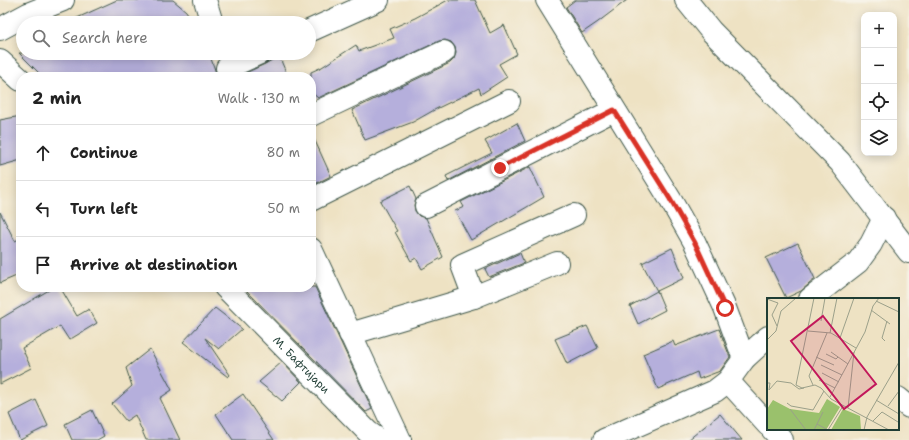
<!DOCTYPE html>
<html lang="en">
<head>
<meta charset="utf-8">
<style>
	:root { --surface:#fff; --page:#f6f6f6; --text:#222; --muted:#767676; --line:#e0e0e0 }
	body { margin:0; font-family:"Shantell Sans",sans-serif; background:var(--page); color:var(--text) }
	.controls { position:absolute; right:12px; top:12px; display:grid; overflow:hidden; border-radius:8px; box-shadow:0 2px 10px #0003 }
	.controls button { width:36px; height:36px; display:grid; place-items:center; padding:0; border:0; border-bottom:1px solid var(--line); background:var(--surface); color:var(--text); font:20px sans-serif }
	.stop { position:absolute; width:12px; height:12px; margin:-9px; border:3px solid #d93025; border-radius:50%; background:#fff }
	.stop.end { background:#d93025; border-color:#fff; box-shadow:0 1px 4px #0008 }
	.list { margin:0; padding:0; list-style:none }
	h2 { display:flex; justify-content:space-between; align-items:center; height:52px; margin:0; padding:0 16px; font-size:17px }
	h2 small { font-size:13px; font-weight:400; color:var(--muted) }
	.list li { display:grid; grid-template-columns:26px 1fr auto; gap:12px; align-items:center; box-sizing:border-box; height:56px; padding:0 16px; border-top:1px solid var(--line) }
	.list b { display:block; font-size:15px; white-space:nowrap }
	.list em { font-size:13px; font-style:normal; color:var(--muted) }
	.icon { flex:none; width:22px; height:22px; fill:none; stroke:currentColor; stroke-width:2; stroke-linecap:round; stroke-linejoin:round }
	.map { position:relative; flex:none; width:909px; height:440px; overflow:hidden }
	.search { position:absolute; background:var(--surface); box-shadow:0 2px 10px #0003; left:16px; top:16px; width:300px; height:44px; display:flex; align-items:center; gap:10px; box-sizing:border-box; padding:0 14px; border-radius:22px; color:var(--muted); font-size:15px }
	.panel { position:absolute; background:var(--surface); box-shadow:0 2px 10px #0003; left:16px; top:72px; width:300px; height:220px; border-radius:16px }
	.map>svg:first-child { display:block }
	.building { fill:#b5afdc }
	.lines { fill:none; stroke-linecap:round; stroke-linejoin:round }
	.minor-casing { stroke:#3e5649; stroke-width:24 }
	.major-casing { stroke:#3e5649; stroke-width:24 }
	.minor { stroke:#fff; stroke-width:22 }
	.major { stroke:#fff; stroke-width:22 }
	.route { stroke:#d93025; stroke-width:5 }
	.labels { text-anchor:middle; dominant-baseline:central; stroke-width:4; stroke-linejoin:round; paint-order:stroke }
	.street-label { font-size:11px; fill:#1f3d34; stroke:#f7f3e8 }
	.inset-road { fill:none; stroke:#9ba08a; stroke-width:1 }
	.view { fill:#c2185b; fill-opacity:0.15; stroke:#c2185b; stroke-width:2 }
	.inset-edge { fill:none; stroke:#1f3d34; stroke-width:2 }
</style>
</head>
<body>
<div class="map">
<svg width="909" height="440" viewBox="0 0 909 440">
	<rect width="100%" height="100%" fill="#f7f3e8"/>
	<filter id="ink" filterUnits="userSpaceOnUse"><feTurbulence type="fractalNoise" baseFrequency=".025" numOctaves="2"/><feDisplacementMap in="SourceGraphic" scale="8" xChannelSelector="R" yChannelSelector="G"/><feConvolveMatrix kernelMatrix="1 2 1 2 8 2 1 2 1" color-interpolation-filters="sRGB"/></filter>
	<filter id="wash" filterUnits="userSpaceOnUse"><feTurbulence type="fractalNoise" baseFrequency=".012" numOctaves="4" result="noise"/><feDisplacementMap in="SourceGraphic" scale="16" xChannelSelector="R" yChannelSelector="G"/><feGaussianBlur stdDeviation="0.9" result="paint"/><feColorMatrix in="noise" values="0 0 0 0 0 0 0 0 0 0 0 0 0 0 0 0 0 1.4 0 .05"/><feComposite in="paint" operator="in"/></filter>
	<g filter="url(#wash)">
		<rect width="100%" height="100%" fill="#eee2c3"/>
		<g id="blocks">
			<!-- building -->
			<g class="building">
				<path d="M117,0H173L186,11L194,23H66Z"/>
				<path d="M448,0H475L490,33L504,25L517,54L499,64L507,77L481,94L479,88L436,109L413,122L365,140L352,110L450,63L454,59L456,53L455,47L451,42L445,40L439,41L318,98L311,92V72L322,67L356,45L359,51L394,38L390,29L415,18Z"/>
				<path d="M575,0H627L598,22L582,33L566,7Z"/>
				<path d="M19,53H209L216,73L219,77H43Z"/>
				<path d="M279,56L288,77H237L265,64Z"/>
				<path d="M21,116V160L0,166V120Z"/>
				<path d="M517,123L525,141L448,181L446,176L492,153L485,141Z"/>
				<path d="M311,132L331,176L311,186Z"/>
				<path d="M530,167L544,197L471,240L455,211L464,207L461,202Z"/>
				<path d="M410,186L416,199L414,205L415,211L419,216L426,218L443,257L422,269L416,258L411,261L395,232L397,231L380,201Z"/>
				<path d="M0,212L15,241L21,238V274L0,283Z"/>
				<path d="M798,243L815,279L801,291L786,298L766,258Z"/>
				<path d="M672,248L684,278L657,291L642,263Z"/>
				<path d="M520,253L524,263L489,277L485,269Z"/>
				<path d="M54,287H60L77,316L89,309L97,323L69,340L60,326L22,348L31,368L0,384V319Z"/>
				<path d="M243,287H315L372,409L366,412Z"/>
				<path d="M657,291L665,310L638,324L630,306Z"/>
				<path d="M215,308L242,329L219,349L205,338L230,375L228,377L183,342Z"/>
				<path d="M587,326L598,348L567,364L555,339Z"/>
				<path d="M719,329L730,357L720,371L699,379L697,372L658,389L643,354L673,341L675,346Z"/>
				<path d="M150,349L172,390L160,398L180,440H146L135,415L126,421L112,404L132,386L126,368Z"/>
				<path d="M282,362L301,382L282,401L259,382Z"/>
				<path d="M243,394L274,440H233L216,414Z"/>
				<path d="M36,400L48,426L20,440L9,414Z"/>
				<path d="M92,410L104,436L97,440H72L65,424Z"/>
				<path d="M720,414L742,440H688Z"/>
			</g>
		</g>
	</g>
	<g filter="url(#ink)">
		<use href="#blocks" fill-opacity="0" stroke="#3e5649" stroke-width="1"/>
		<g class="lines">
			<defs>
				<g id="minor">
					<path d="M205,0L212,23"/>
					<path d="M547,0L670,199L695,243L725,308L744,359"/>
					<path d="M309,31L378,0"/>
					<path d="M0,61L21,80"/>
					<path d="M227,68L260,53"/>
					<path d="M311,115L444,52"/>
					<path d="M311,200L509,101"/>
					<path d="M426,206L614,110"/>
					<path d="M311,249L400,440"/>
					<path id="s1" d="M225,287L368,432L379,440"/>
					<path d="M474,297L462,265L574,215"/>
					<path d="M810,299L858,262L871,244L884,218"/>
					<path d="M350,334L474,297L557,263"/>
					<path d="M728,381L768,425"/>
					<path d="M898,398L909,407"/>
					<path d="M772,429L782,440"/>
					<path d="M604,440L715,391L728,381L744,359L768,337"/>
				</g>
				<g id="major">
					<path d="M686,0L711,31L840,162L909,252"/>
					<path d="M0,29L28,14L63,0"/>
				</g>
			</defs>
			<!-- minor casing -->
			<use href="#minor" class="minor-casing"/>
			<!-- major casing -->
			<use href="#major" class="major-casing"/>
			<!-- minor -->
			<use href="#minor" class="minor"/>
			<!-- major -->
			<use href="#major" class="major"/>
		</g>
	</g>
	<g class="lines" filter="url(#ink)">
		<!-- route -->
		<path class="route" d="M500,168L614,110L670,199L695,243L725,308"/>
	</g>
	<g class="labels">
		<!-- street labels -->
		<g class="street-label">
			<text stroke="none"><textPath href="#s1" startOffset="109">М. Бафтијари</textPath></text>
		</g>
	</g>
	<!-- overview -->
	<g transform="translate(767 298)">
		<rect width="132" height="132" fill="#eee2c3"/>
		<path d="M60,101L73,109L59,132H0V111L6,102L23,111L52,115ZM76,111L93,118L94,132H64Z" fill="#9ac16c"/>
		<path class="inset-road" d="M47,0L29,87L35,90L48,87L54,90L64,101L122,132M0,1L11,5L5,17L10,28M109,3L132,14M104,12L123,26M54,23L58,0M41,33L64,35L89,50M63,35L70,0M73,40L87,0M0,42L9,33L14,13L29,0M118,43L115,40L120,23M64,54L81,66M59,56L69,61L71,59M49,59L67,67M54,67L75,77M55,75L72,84M52,82L68,90M0,85H3L2,92L10,83L24,85L32,91L37,90M46,87L42,78L60,35M63,99L98,34L106,8L112,0M109,102L132,116M20,105L24,108L46,112L57,93M121,108L132,93M81,110L87,54M23,111L39,132M106,123L115,114L131,124M50,126L61,132M47,132L56,114M61,132L76,108M97,132L100,119L132,64"/>
		<path class="view" d="M56,18L109,86L77,111L24,43Z"/>
		<rect width="132" height="132" class="inset-edge"/>
	</g>
</svg>
<div class="controls">
<button>+</button>
<button>−</button>
<button><svg class="icon" aria-label="locate" viewBox="0 0 24 24"><circle cx="12" cy="12" r="6"/><path d="M12 2v4M12 18v4M2 12h4M18 12h4"/></svg></button>
<button><svg class="icon" aria-label="layers" viewBox="0 0 24 24"><path d="M12 4l9 5-9 5-9-5zM3 14l9 5 9-5"/></svg></button>
</div>
<div class="stop" style="left:725px;top:308px"></div>
<div class="stop end" style="left:500px;top:168px"></div>
<div class="search"><svg class="icon" aria-label="search" viewBox="0 0 24 24"><circle cx="10" cy="10" r="6"/><path d="M15 15l6 6"/></svg>Search here</div>
<section class="panel">
<h2>2 min<small>Walk · 130 m</small></h2>
<ul class="list">
<li><svg class="icon" aria-label="ahead" viewBox="0 0 24 24"><path d="M12 20V5M6 11l6-6 6 6"/></svg><div><b>Continue</b></div><em>80 m</em></li>
<li><svg class="icon" aria-label="left" viewBox="0 0 24 24"><path d="M17 20v-9H6M10 6l-5 5 5 5"/></svg><div><b>Turn left</b></div><em>50 m</em></li>
<li><svg class="icon" aria-label="arrive" viewBox="0 0 24 24"><path d="M6 21V4h12l-3 4 3 4H6"/></svg><div><b>Arrive at destination</b></div></li>
</ul>
</section>
</div>
</body>
</html>
